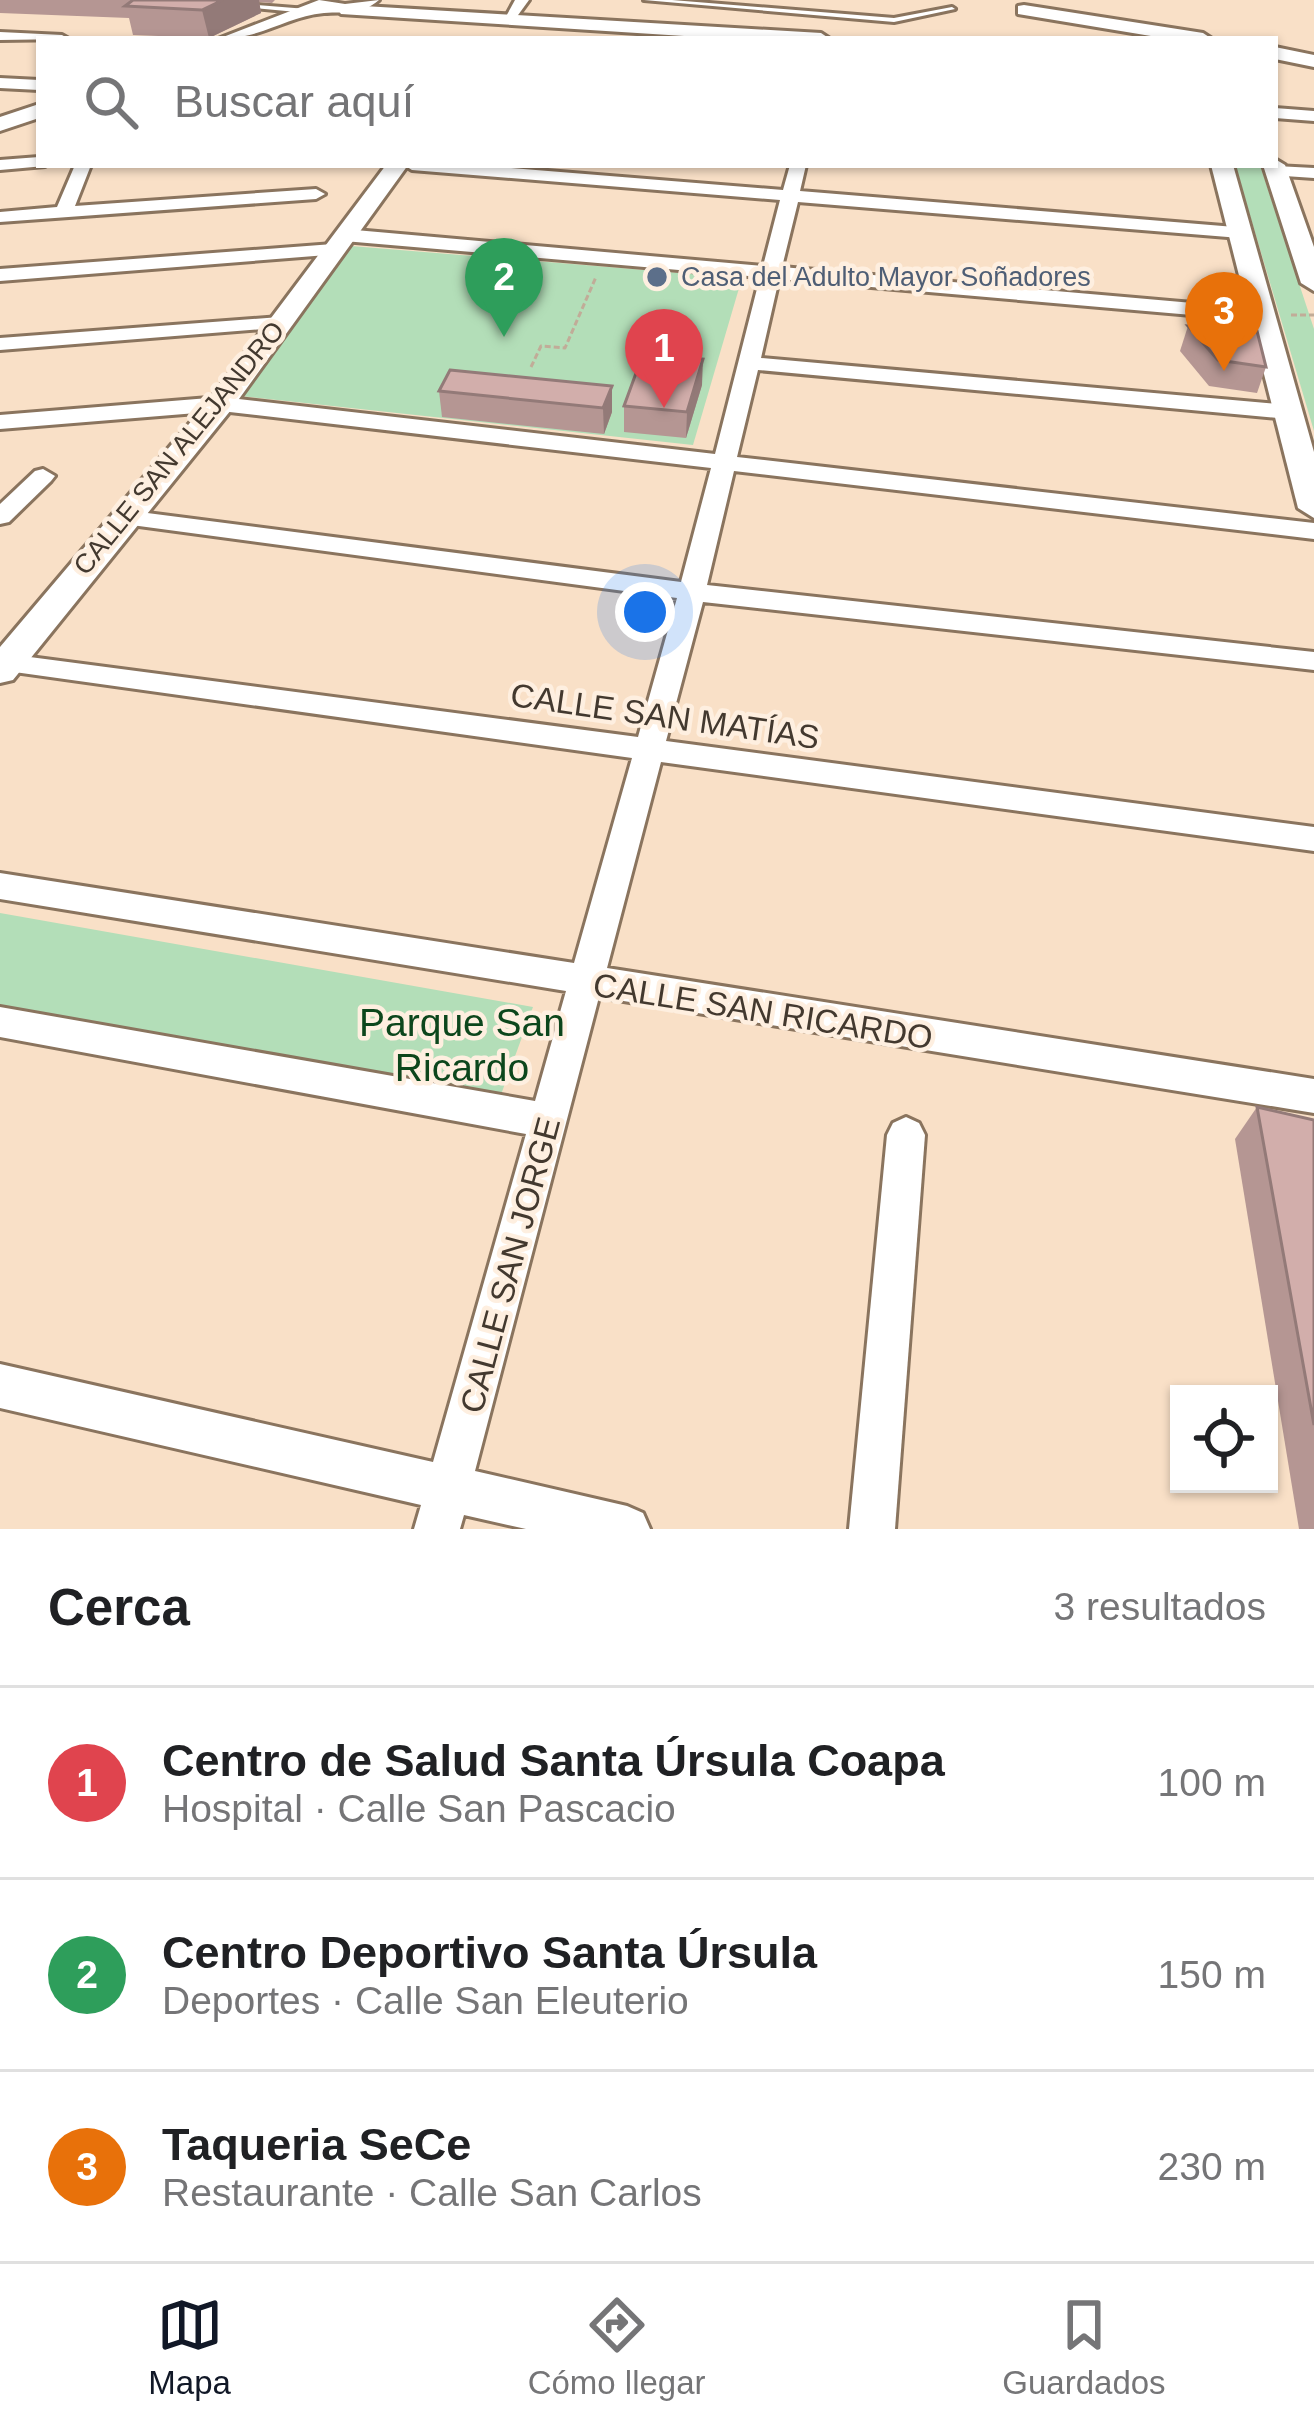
<!DOCTYPE html>
<html lang="es">
<head>
<meta charset="utf-8">
<style>
	:root { --surface:#fff; --page:#f2f2f2; --text:#202124; --muted:#757577; --line:#e0e0e0; --accent:#111827 }
	body { margin:0; font-family:Arial,sans-serif; background:var(--page); color:var(--text) }
	.controls { position:absolute; right:36px; bottom:36px; display:grid; overflow:hidden; border-radius:0px; box-shadow:0 3px 9px #0004 }
	.controls button { width:108px; height:108px; display:grid; place-items:center; padding:0; border:0; border-bottom:3px solid var(--line); background:var(--surface); color:var(--text); font:60px sans-serif }
	.you { position:absolute; left:645px; top:612px; width:42px; height:42px; margin:-30px; border:9px solid #fff; border-radius:50%; background:#1a73e8; box-shadow:0 0 0 18px #1a73e833 }
	.badge { display:grid; place-items:center; width:78px; height:78px; border-radius:50%; background:var(--accent); color:#fff; font-size:39px; font-weight:700 }
	.pin { position:absolute; translate:-50% -99px; filter:drop-shadow(0 3px 6px #0008) }
	.pin::after { content:''; position:absolute; top:63px; width:42px; height:36px; background:inherit; clip-path:polygon(0 0,100% 0,50% 100%) }
	.list { margin:0; padding:0; list-style:none }
	h2 { display:flex; justify-content:space-between; align-items:center; height:156px; margin:0; padding:0 48px; font-size:51px }
	h2 small { font-size:39px; font-weight:400; color:var(--muted) }
	.list li { display:grid; grid-template-columns:78px 1fr auto; gap:36px; align-items:center; box-sizing:border-box; height:192px; padding:0 48px; border-top:3px solid var(--line) }
	.list b { display:block; font-size:45px; white-space:nowrap }
	.list p { margin:0; font-size:39px; white-space:nowrap; color:var(--muted) }
	.list em { font-size:39px; font-style:normal; color:var(--muted) }
	.icon { flex:none; width:66px; height:66px; fill:none; stroke:currentColor; stroke-width:2; stroke-linecap:round; stroke-linejoin:round }
	.map { position:relative; flex:none; width:1314px; height:1529px; overflow:hidden }
	.search { position:absolute; background:var(--surface); box-shadow:0 3px 9px #0004; left:36px; right:36px; top:36px; height:132px; display:flex; align-items:center; gap:30px; box-sizing:border-box; padding:0 42px; border-radius:0px; color:var(--muted); font-size:45px }
	.sheet { height:732px; background:var(--surface) }
	nav { display:flex; justify-content:space-around; align-items:center; box-sizing:border-box; height:168px; border-top:3px solid var(--line); background:var(--surface); font-size:33px; color:var(--muted) }
	nav a { display:grid; justify-items:center; gap:6px }
	nav .on { color:var(--accent) }
	.map>svg:first-child { display:block }
	.green { fill:#b3deb8 }
	.lines { fill:none; stroke-linecap:round; stroke-linejoin:round }
	.service-casing { stroke:#8a745e; stroke-width:6 }
	.minor-casing { stroke:#8a745e; stroke-width:6 }
	.tertiary-casing { stroke:#8a745e; stroke-width:6 }
	.secondary-casing { stroke:#8a745e; stroke-width:6 }
	.path { stroke:#c1ac98; stroke-width:3; stroke-dasharray:6 3; stroke-linecap:butt }
	.service { fill:#fff; fill-rule:evenodd }
	.minor { fill:#fff; fill-rule:evenodd }
	.tertiary { fill:#fff; fill-rule:evenodd }
	.secondary { fill:#fff; fill-rule:evenodd }
	.wall { fill:#b59693 }
	.shaded-wall { fill:#937a78 }
	.building { fill:#d2aeab; stroke:#937a78; stroke-width:3 }
	.service-dot { fill:#5c6f8a; stroke:#feefe0; stroke-width:4.5 }
	.labels { text-anchor:middle; dominant-baseline:central; stroke-width:9; stroke-linejoin:round; paint-order:stroke }
	.far-service-label { font-size:27px; fill:#4e5e75; stroke:#feefe0; text-anchor:start }
	.far-street-label { font-size:27px; fill:#43392f; stroke:#feefe0 }
	.street-label { font-size:33px; fill:#43392f; stroke:#feefe0 }
	.near-park-label { font-size:39px; fill:#0c461c; stroke:#feefe0 }
</style>
</head>
<body>
<div class="map">
<svg width="1314" height="1529" viewBox="0 0 1314 1529">
	<rect width="100%" height="100%" fill="#f9e0c7"/>
	<!-- green -->
	<g class="green">
		<path d="M1235,165H1260L1314,329V431Z"/>
		<path d="M351,246L742,278L693,445L240,396Z"/>
		<path d="M0,913L533,1007L499,1100L0,1007Z"/>
	</g>
	<g class="lines">
		<defs>
			<g id="service">
				<path d="M644,0H672L894,18L952,7L955,9L894,22Z"/>
				<path d="M244,4L307,9L310,11L307,13L242,7Z"/>
			</g>
			<g id="minor">
				<path d="M515,0H529L513,22H503Z"/>
				<path d="M0,32L62,35L69,39L0,40Z"/>
				<path d="M0,78L39,80V90L0,88Z"/>
				<path d="M1275,108L1314,111V121L1275,118Z"/>
				<path d="M39,157V165L45,166L0,170V160Z"/>
				<path d="M75,165H91L75,206L316,189L325,194L316,199L0,222V212L57,207Z"/>
				<path d="M404,165H475L783,190L790,165H806L800,191L1247,228L1249,232L1240,238L798,202L782,267L1261,309L1271,315L1261,321L779,279L761,358L1289,405L1300,412L1289,419L758,370L737,457L1314,523V539L734,471L707,585L1314,652V670L703,602L666,741L1314,827V851L661,762L607,968L1314,1079V1113L599,997L475,1471L627,1506L643,1513L650,1529H526L464,1515L460,1529H414L421,1505L0,1408V1364L433,1462L526,1134L0,1037V1007L535,1101L566,991L0,899V873L574,963L632,758L0,670V656L7,654L638,737L677,598L124,524L112,517L124,510L681,582L711,468L221,411L0,429V415L221,397L715,454L760,277L344,241L335,235L344,229L763,266L780,200L412,170Z"/>
				<path d="M1276,166L1314,168V178L1270,175L1267,171Z"/>
				<path d="M333,244L340,246V254L0,281V269Z"/>
				<path d="M280,317L287,319V327L0,350V338Z"/>
				<path d="M43,469L55,476L51,481L9,522L0,524V504L35,471Z"/>
				<path d="M906,1117L919,1123L925,1135L895,1529H849L887,1135L893,1123Z"/>
			</g>
			<g id="tertiary">
				<path d="M347,5L821,33L830,39H731L341,14L338,10Z"/>
				<path d="M1024,5L1203,33L1212,39H1169L1018,14V6Z"/>
				<path d="M1275,47L1314,55V67L1275,59Z"/>
				<path d="M1275,159L1285,165L1314,247V291L1301,283L1263,165H1275Z"/>
				<path d="M386,165H408L231,410L13,680L0,683V647L211,398Z"/>
				<path d="M1211,165H1233L1314,452V518L1298,508Z"/>
			</g>
			<g id="secondary">
				<path d="M319,0L345,4L379,0C360,16 347,11 324,13C287,16 262,39 218,39Z"/>
				<path d="M39,104V118L0,131V117Z"/>
			</g>
		</defs>
		<!-- service casing -->
		<use href="#service" class="service-casing"/>
		<!-- minor casing -->
		<use href="#minor" class="minor-casing"/>
		<!-- tertiary casing -->
		<use href="#tertiary" class="tertiary-casing"/>
		<!-- secondary casing -->
		<use href="#secondary" class="secondary-casing"/>
		<!-- path -->
		<g class="path">
			<path d="M1291,315H1314"/>
			<path d="M531,367L541,346L565,348L596,277"/>
		</g>
		<!-- service -->
		<use href="#service" class="service"/>
		<!-- minor -->
		<use href="#minor" class="minor"/>
		<!-- tertiary -->
		<use href="#tertiary" class="tertiary"/>
		<!-- secondary -->
		<use href="#secondary" class="secondary"/>
	</g>
	<!-- wall -->
	<g class="wall">
		<path d="M0,0H275L272,3L259,2L261,13L209,38L133,35L129,18L0,13Z"/>
		<path d="M1188,326L1266,367L1257,393L1209,386L1180,351Z"/>
		<path d="M702,385L686,438L624,432V406Z"/>
		<path d="M612,386V412L604,434L442,417L439,391Z"/>
		<path d="M1257,1107L1314,1120V1529H1299L1235,1139Z"/>
	</g>
	<!-- shaded-wall -->
	<g class="shaded-wall">
		<path d="M223,0H259L261,13L209,38L202,10Z"/>
		<path d="M703,359L702,385L686,438L687,412Z"/>
		<path d="M612,386V412L604,434L603,408Z"/>
	</g>
	<!-- building -->
	<g class="building">
		<path d="M133,0H223L202,10L125,6Z"/>
		<path d="M1188,326L1257,331L1266,367L1218,360Z"/>
		<path d="M643,354L703,359L687,412L624,406Z"/>
		<path d="M450,370L612,386L603,408L439,391Z"/>
		<path d="M1257,1107L1314,1120V1425Z"/>
	</g>
	<!-- markers -->
	<circle class="service-dot" cx="657" cy="277" r="12"/>
	<g class="labels">
		<!-- far-service labels -->
		<g class="far-service-label">
			<text x="681" y="277">Casa del Adulto Mayor Soñadores</text>
		</g>
		<!-- far-street labels -->
		<g class="far-street-label">
			<text transform="translate(179 448) rotate(-51)">CALLE SAN ALEJANDRO</text>
		</g>
		<!-- street labels -->
		<g class="street-label">
			<text transform="translate(665 716) rotate(8)">CALLE SAN MATÍAS</text>
			<text transform="translate(763 1011) rotate(9)">CALLE SAN RICARDO</text>
			<text transform="translate(510 1265) rotate(-75)">CALLE SAN JORGE</text>
		</g>
		<!-- near-park labels -->
		<g class="near-park-label">
			<text x="462" y="1022">Parque San<tspan x="462" dy="45">Ricardo</tspan></text>
		</g>
	</g>
</svg>
<div class="controls">
<button><svg class="icon" aria-label="locate" viewBox="0 0 24 24"><circle cx="12" cy="12" r="6"/><path d="M12 2v4M12 18v4M2 12h4M18 12h4"/></svg></button>
</div>
<div class="you"></div>
<div class="pin badge" style="left:664px;top:408px;background:#e0444e">1</div>
<div class="pin badge" style="left:504px;top:337px;background:#2e9e5b">2</div>
<div class="pin badge" style="left:1224px;top:371px;background:#e8710a">3</div>
<div class="search"><svg class="icon" aria-label="search" viewBox="0 0 24 24"><circle cx="10" cy="10" r="6"/><path d="M15 15l6 6"/></svg>Buscar aquí</div>
</div>
<section class="sheet">
<h2>Cerca<small>3 resultados</small></h2>
<ul class="list">
<li><span class="badge" style="background:#e0444e">1</span><div><b>Centro de Salud Santa Úrsula Coapa</b><p>Hospital · Calle San Pascacio</p></div><em>100 m</em></li>
<li><span class="badge" style="background:#2e9e5b">2</span><div><b>Centro Deportivo Santa Úrsula</b><p>Deportes · Calle San Eleuterio</p></div><em>150 m</em></li>
<li><span class="badge" style="background:#e8710a">3</span><div><b>Taqueria SeCe</b><p>Restaurante · Calle San Carlos</p></div><em>230 m</em></li>
</ul>
</section>
<nav>
<a class="on"><svg class="icon" aria-label="map" viewBox="0 0 24 24"><path d="M3 6l6-2 6 2 6-2v14l-6 2-6-2-6 2zM9 4v14M15 6v14"/></svg>Mapa</a>
<a><svg class="icon" aria-label="directions" viewBox="0 0 24 24"><path d="M12 3l9 9-9 9-9-9zM9 14v-3h6M13 9l2 2-2 2"/></svg>Cómo llegar</a>
<a><svg class="icon" aria-label="saved" viewBox="0 0 24 24"><path d="M7 4h10v16l-5-4-5 4z"/></svg>Guardados</a>
</nav>
</body>
</html>
